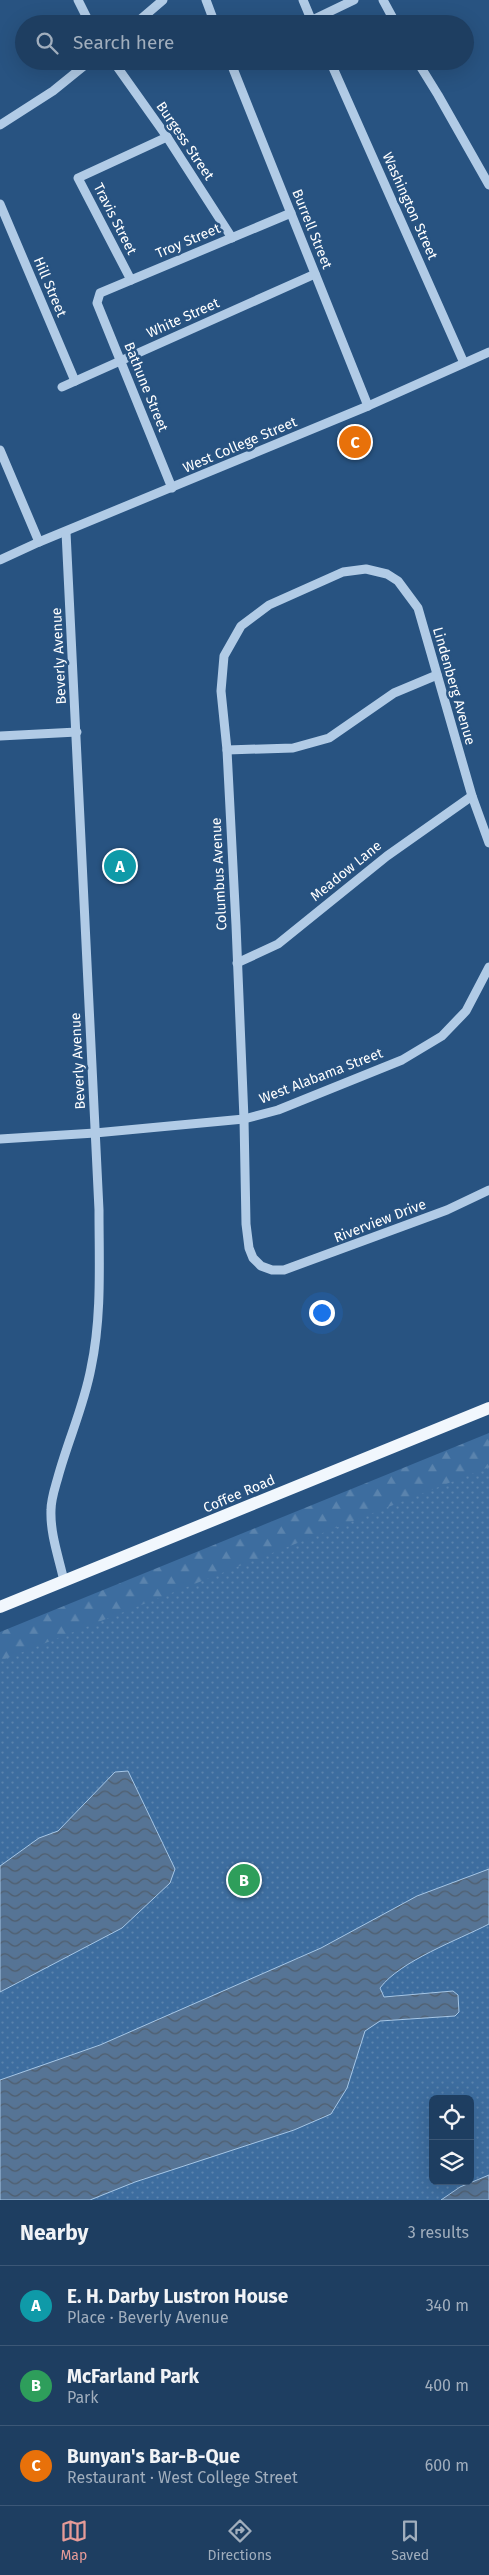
<!DOCTYPE html>
<html lang="en">
<head>
<meta charset="utf-8">
<style>
	:root { --surface:#1e3e61; --page:#2b496a; --text:#f1f3f6; --muted:#a1aebd; --line:#3c5776; --accent:#e69b98 }
	body { margin:0; font-family:"Fira Sans",sans-serif; background:var(--page); color:var(--text) }
	.controls { position:absolute; right:15px; bottom:15px; display:grid; overflow:hidden; border-radius:8px; box-shadow:0 5px 20px #0002 }
	.controls button { width:45px; height:45px; display:grid; place-items:center; padding:0; border:0; border-bottom:1px solid var(--line); background:var(--surface); color:var(--text); font:25px sans-serif }
	.you { position:absolute; left:321px; top:1312px; width:18px; height:18px; margin:-12px; border:4px solid #fff; border-radius:50%; background:#1a73e8; box-shadow:0 0 0 8px #1a73e833 }
	.badge { display:grid; place-items:center; width:32px; height:32px; border-radius:50%; background:var(--accent); color:#fff; font-size:16px; font-weight:700 }
	.pin { position:absolute; translate:-50% -50%; border:2px solid #fff; box-shadow:0 1px 5px #0006 }
	.list { margin:0; padding:0; list-style:none }
	h2 { display:flex; justify-content:space-between; align-items:center; height:65px; margin:0; padding:0 20px; font-size:21px }
	h2 small { font-size:16px; font-weight:400; color:var(--muted) }
	.list li { display:grid; grid-template-columns:32px 1fr auto; gap:15px; align-items:center; box-sizing:border-box; height:80px; padding:0 20px; border-top:1px solid var(--line) }
	.list b { display:block; font-size:19px; white-space:nowrap }
	.list p { margin:0; font-size:16px; white-space:nowrap; color:var(--muted) }
	.list em { font-size:16px; font-style:normal; color:var(--muted) }
	.icon { flex:none; width:28px; height:28px; fill:none; stroke:currentColor; stroke-width:2; stroke-linecap:round; stroke-linejoin:round }
	.map { position:relative; flex:none; width:489px; height:2200px; overflow:hidden }
	.search { position:absolute; background:var(--surface); box-shadow:0 5px 20px #0002; left:15px; right:15px; top:15px; height:55px; display:flex; align-items:center; gap:12px; box-sizing:border-box; padding:0 18px; border-radius:28px; color:var(--muted); font-size:19px }
	.sheet { height:305px; background:var(--surface) }
	nav { display:flex; justify-content:space-around; align-items:center; box-sizing:border-box; height:70px; border-top:1px solid var(--line); background:var(--surface); font-size:14px; color:var(--muted) }
	nav a { display:grid; justify-items:center; gap:2px }
	nav .on { color:var(--accent) }
	.map>svg:first-child { display:block }
	.forest { fill:url(#forest-firs) }
	.park { fill:url(#park-dots); fill-rule:evenodd }
	.water { fill:url(#water-waves); stroke:#a5c6e6 }
	.lines { fill:none; stroke-linecap:round; stroke-linejoin:round }
	.minor { stroke:#b1cbe6; stroke-width:9 }
	.major { stroke:#f1f7fd; stroke-width:12 }
	.labels { text-anchor:middle; dominant-baseline:central; stroke-width:5; stroke-linejoin:round; paint-order:stroke }
	.street-label { font-size:14px; fill:#fff; stroke:#285381 }
</style>
</head>
<body>
<div class="map">
<svg width="489" height="2200" viewBox="0 0 489 2200">
	<defs>
		<pattern id="forest-firs" width="22" height="20" patternUnits="userSpaceOnUse" patternTransform="scale(1.25)"><rect width="22" height="20" fill="#3d6d9f"/><path d="M5 1l3.5 6h-7zM16 11l3.5 6h-7z" fill="#5a83ad"/></pattern>
		<pattern id="park-dots" width="8" height="8" patternUnits="userSpaceOnUse" patternTransform="scale(1.25)"><rect width="8" height="8" fill="#3d6d9f"/><path d="M2 2h.1M6 6h.1" fill="none" stroke="#5a83ad" stroke-width="1.8" stroke-linecap="round"/></pattern>
		<pattern id="water-waves" width="16" height="10" patternUnits="userSpaceOnUse" patternTransform="scale(1.25)"><rect width="16" height="10" fill="#567495"/><path d="M0 5q4-4 8 0t8 0" fill="none" stroke="#505e6d"/></pattern>
	</defs>
	<rect width="100%" height="100%" fill="#285381"/>
	<!-- forest -->
	<path class="forest" d="M489,1433V1504L0,1689V1632Z"/>
	<!-- park -->
	<path class="park" d="M489,1467V2200H0V1661ZM433,2099H470V2181H433Z"/>
	<!-- water -->
	<g class="water">
		<path d="M128,1771L175,1869L170,1883L122,1928L0,1992V1866L39,1838L58,1831L115,1772Z"/>
		<path d="M489,1869V1924C458,1940 400,1961 380,1988L384,1997L453,1991L458,1995L459,2012L455,2016L380,2021L365,2031L347,2088L331,2114L294,2130L135,2182L90,2200H0V2080L100,2045L321,1948L417,1896Z"/>
		<path d="M489,2175V2200H441L460,2187Z"/>
	</g>
	<g class="lines">
		<!-- minor -->
		<g class="minor">
			<path d="M78,0L90,24"/>
			<path d="M206,0L215,24"/>
			<path d="M303,0L313,24"/>
			<path d="M383,0L396,24"/>
			<path d="M135,24L163,0"/>
			<path d="M304,24L354,0"/>
			<path d="M113,61L167,137L232,238"/>
			<path d="M230,61L368,406"/>
			<path d="M330,61L464,363"/>
			<path d="M417,61L438,95L489,185"/>
			<path d="M0,125L53,91L90,61"/>
			<path d="M0,204L75,381"/>
			<path d="M131,280L78,178L167,137"/>
			<path d="M62,387L315,274"/>
			<path d="M0,450L39,542"/>
			<path d="M172,488L97,303L100,293L291,213"/>
			<path d="M0,560L39,542L368,406L489,352"/>
			<path d="M0,736L77,732"/>
			<path d="M227,750L293,748L329,738L394,693L437,675"/>
			<path d="M489,843L472,796L418,608L398,581L387,574L366,569L343,572L269,605L241,626L224,656L221,691L227,750L236,925L244,1119L246,1224L249,1248L253,1258L261,1266L272,1270H284L447,1210L489,1190"/>
			<path d="M237,963L278,944L387,856L472,796"/>
			<path d="M0,1139L95,1133L244,1119L278,1110L402,1060L442,1036L466,1011L489,967"/>
			<path d="M64,1581C59,1558 50,1534 51,1510C51,1499 55,1488 58,1477C68,1440 84,1406 91,1368C102,1316 99,1263 99,1210L66,532"/>
		</g>
		<!-- major -->
		<path class="major" d="M0,1607L489,1408"/>
	</g>
	<g class="labels">
		<!-- street labels -->
		<g class="street-label">
			<text transform="translate(185 141) rotate(56)">Burgess Street</text>
			<text transform="translate(410 206) rotate(66)">Washington Street</text>
			<text transform="translate(115 219) rotate(63)">Travis Street</text>
			<text transform="translate(312 229) rotate(68)">Burrell Street</text>
			<text transform="translate(188 241) rotate(-23)">Troy Street</text>
			<text transform="translate(50 287) rotate(67)">Hill Street</text>
			<text transform="translate(183 318) rotate(-24)">White Street</text>
			<text transform="translate(146 387) rotate(68)">Bathune Street</text>
			<text transform="translate(240 445) rotate(-23)">West College Street</text>
			<text transform="translate(59 656) rotate(-93)">Beverly Avenue</text>
			<text transform="translate(454 686) rotate(74)">Lindenberg Avenue</text>
			<text transform="translate(346 871) rotate(-39)">Meadow Lane</text>
			<text transform="translate(219 874) rotate(-93)">Columbus Avenue</text>
			<text transform="translate(78 1061) rotate(-93)">Beverly Avenue</text>
			<text transform="translate(321 1076) rotate(-21)">West Alabama Street</text>
			<text transform="translate(380 1221) rotate(-21)">Riverview Drive</text>
			<text transform="translate(239 1494) rotate(-23)">Coffee Road</text>
		</g>
	</g>
</svg>
<div class="controls">
<button><svg class="icon" aria-label="locate" viewBox="0 0 24 24"><circle cx="12" cy="12" r="6"/><path d="M12 2v4M12 18v4M2 12h4M18 12h4"/></svg></button>
<button><svg class="icon" aria-label="layers" viewBox="0 0 24 24"><path d="M12 4l9 5-9 5-9-5zM3 14l9 5 9-5"/></svg></button>
</div>
<div class="you"></div>
<div class="pin badge" style="left:120px;top:866px;background:#0f9aa8">A</div>
<div class="pin badge" style="left:244px;top:1880px;background:#2e9e5b">B</div>
<div class="pin badge" style="left:355px;top:442px;background:#e8710a">C</div>
<div class="search"><svg class="icon" aria-label="search" viewBox="0 0 24 24"><circle cx="10" cy="10" r="6"/><path d="M15 15l6 6"/></svg>Search here</div>
</div>
<section class="sheet">
<h2>Nearby<small>3 results</small></h2>
<ul class="list">
<li><span class="badge" style="background:#0f9aa8">A</span><div><b>E. H. Darby Lustron House</b><p>Place · Beverly Avenue</p></div><em>340 m</em></li>
<li><span class="badge" style="background:#2e9e5b">B</span><div><b>McFarland Park</b><p>Park</p></div><em>400 m</em></li>
<li><span class="badge" style="background:#e8710a">C</span><div><b>Bunyan's Bar-B-Que</b><p>Restaurant · West College Street</p></div><em>600 m</em></li>
</ul>
</section>
<nav>
<a class="on"><svg class="icon" aria-label="map" viewBox="0 0 24 24"><path d="M3 6l6-2 6 2 6-2v14l-6 2-6-2-6 2zM9 4v14M15 6v14"/></svg>Map</a>
<a><svg class="icon" aria-label="directions" viewBox="0 0 24 24"><path d="M12 3l9 9-9 9-9-9zM9 14v-3h6M13 9l2 2-2 2"/></svg>Directions</a>
<a><svg class="icon" aria-label="saved" viewBox="0 0 24 24"><path d="M7 4h10v16l-5-4-5 4z"/></svg>Saved</a>
</nav>
</body>
</html>
